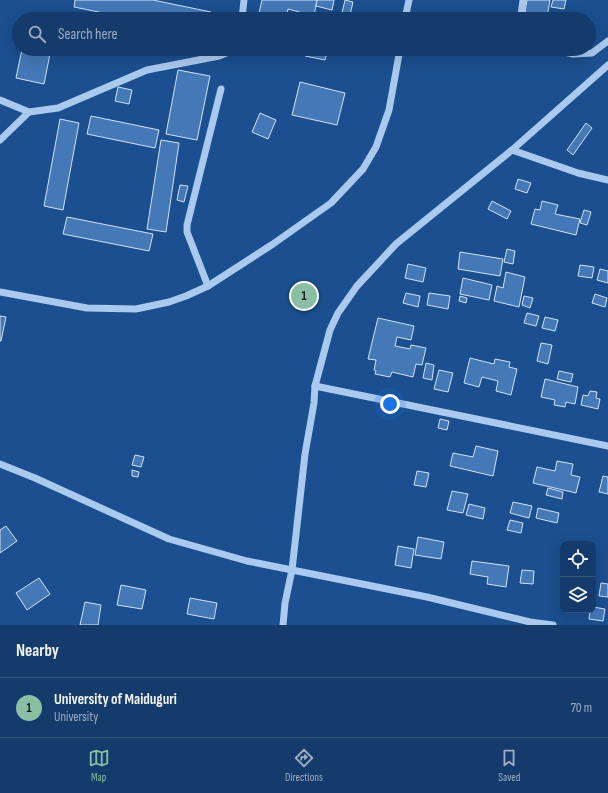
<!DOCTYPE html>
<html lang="en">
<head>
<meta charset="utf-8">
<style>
	:root { --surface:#143b6b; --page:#1d4271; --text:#f1f3f6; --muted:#9dadc1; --line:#33557e; --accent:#8abfa5 }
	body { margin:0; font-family:"Sofia Sans Condensed",sans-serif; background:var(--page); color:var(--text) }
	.controls { position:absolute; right:12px; bottom:12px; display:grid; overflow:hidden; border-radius:8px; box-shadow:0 4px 16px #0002 }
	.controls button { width:36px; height:36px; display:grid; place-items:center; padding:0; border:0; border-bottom:1px solid var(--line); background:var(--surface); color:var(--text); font:20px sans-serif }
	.you { position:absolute; left:390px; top:404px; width:14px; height:14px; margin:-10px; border:3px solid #fff; border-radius:50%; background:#1a73e8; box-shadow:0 0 0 6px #1a73e833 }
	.badge { display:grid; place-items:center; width:26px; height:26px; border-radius:50%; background:var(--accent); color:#111; font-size:13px; font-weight:700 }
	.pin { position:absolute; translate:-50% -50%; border:2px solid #fff; box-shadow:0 1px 4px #0006 }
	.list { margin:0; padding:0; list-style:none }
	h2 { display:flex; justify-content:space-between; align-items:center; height:52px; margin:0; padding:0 16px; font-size:17px }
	h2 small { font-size:13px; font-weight:400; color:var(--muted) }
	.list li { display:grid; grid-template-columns:26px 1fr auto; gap:12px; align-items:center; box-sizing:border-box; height:60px; padding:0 16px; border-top:1px solid var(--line) }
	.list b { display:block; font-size:15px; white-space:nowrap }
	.list p { margin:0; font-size:13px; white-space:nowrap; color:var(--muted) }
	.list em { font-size:13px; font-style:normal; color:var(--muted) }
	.icon { flex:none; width:22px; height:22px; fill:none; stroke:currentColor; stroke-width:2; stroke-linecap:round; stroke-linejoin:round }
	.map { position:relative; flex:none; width:608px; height:625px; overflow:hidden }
	.search { position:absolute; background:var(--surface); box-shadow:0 4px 16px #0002; left:12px; right:12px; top:12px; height:44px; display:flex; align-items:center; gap:10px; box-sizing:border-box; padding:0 14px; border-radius:22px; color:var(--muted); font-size:15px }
	.sheet { height:112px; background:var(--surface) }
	nav { display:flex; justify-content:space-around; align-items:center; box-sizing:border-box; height:56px; border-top:1px solid var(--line); background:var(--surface); font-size:11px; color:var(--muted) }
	nav a { display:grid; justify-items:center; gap:2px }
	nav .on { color:var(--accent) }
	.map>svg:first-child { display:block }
	.building { fill:#4478b7; stroke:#cfe3fa }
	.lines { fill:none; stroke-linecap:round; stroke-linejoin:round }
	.minor { stroke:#a9c9ee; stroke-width:7 }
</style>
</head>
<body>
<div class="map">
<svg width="608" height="625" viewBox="0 0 608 625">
	<rect width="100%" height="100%" fill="#1b4f8f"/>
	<!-- building -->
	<g class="building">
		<path d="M75,0H153L211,12L209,19H133L74,7Z"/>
		<path d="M262,0H317L314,16L288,9L286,19H265L258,17Z"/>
		<path d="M317,0H334L332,10L316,6Z"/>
		<path d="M345,0L353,2L350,15L342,13Z"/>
		<path d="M527,0H550L547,17L525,12Z"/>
		<path d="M553,0H566L564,9L551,7Z"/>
		<path d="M22,49H51L44,84L16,78Z"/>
		<path d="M307,49H314L327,52L325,60L305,56Z"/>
		<path d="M178,70L210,76L197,140L166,134Z"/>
		<path d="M300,82L345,93L337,125L292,115Z"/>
		<path d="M118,87L132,90L129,104L115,101Z"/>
		<path d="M260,113L276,120L268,139L252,132Z"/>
		<path d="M91,116L159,130L155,148L87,134Z"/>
		<path d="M60,119L79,123L63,210L44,206Z"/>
		<path d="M586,123L592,128L573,155L567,150Z"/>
		<path d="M161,140L179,143L166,232L147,229Z"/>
		<path d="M518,179L531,183L527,193L515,189Z"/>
		<path d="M180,185L188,186L184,202L177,200Z"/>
		<path d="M492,201L511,211L507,219L488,209Z"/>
		<path d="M542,201L558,205L555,214L580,219L576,235L531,224L535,209L540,210Z"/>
		<path d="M584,210L591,212L587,225L580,223Z"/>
		<path d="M67,217L153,234L149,251L63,234Z"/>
		<path d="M507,249L515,251L513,264L504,262Z"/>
		<path d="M460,252L503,259L500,276L458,269Z"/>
		<path d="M408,264L426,268L423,282L405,278Z"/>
		<path d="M580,265L594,267L592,278L578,276Z"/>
		<path d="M600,269L608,271V283L597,280Z"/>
		<path d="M506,272L525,277L519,307L494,301L497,286L503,288Z"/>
		<path d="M463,278L492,285L489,300L460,294Z"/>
		<path d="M406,293L420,296L418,307L403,303Z"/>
		<path d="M429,293L450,296L448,309L427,305Z"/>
		<path d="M595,294L607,298L605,307L592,303Z"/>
		<path d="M460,296L467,298L466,303L459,301Z"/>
		<path d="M524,296L533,298L530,308L522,305Z"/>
		<path d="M527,313L539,316L536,326L524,323Z"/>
		<path d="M0,316L6,317L1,341H0Z"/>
		<path d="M545,317L558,320L555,331L542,328Z"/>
		<path d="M378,318L414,326L411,340L397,337L395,346L410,349L411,345L426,348L422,365L416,364L413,377L392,372L390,377L375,374L376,371L374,370L376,360L368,359Z"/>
		<path d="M541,343L552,345L548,364L537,361Z"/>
		<path d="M470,358L494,364L495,359L510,362L509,367L517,369L511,395L496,391L498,381L482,377L479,387L464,383Z"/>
		<path d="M426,363L434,365L432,380L423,378Z"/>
		<path d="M439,370L453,373L448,392L434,389Z"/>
		<path d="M559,371L573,374L571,382L557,379Z"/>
		<path d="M545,379L578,387L575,404L566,402L565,407L554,405L555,400L541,397Z"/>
		<path d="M590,391L597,392L596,398L600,399L598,409L581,405L583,395L588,396Z"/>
		<path d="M440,419L449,421L447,430L438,428Z"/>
		<path d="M476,446L498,451L493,476L450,466L453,453L473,457Z"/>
		<path d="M135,455L144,457L141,467L132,465Z"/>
		<path d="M557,461L573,464L571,475L580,477L576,493L533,483L537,467L555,471Z"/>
		<path d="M132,470L139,472L138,477L132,476Z"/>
		<path d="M417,471L429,473L426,487L414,485Z"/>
		<path d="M603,476L608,477V494L599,492Z"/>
		<path d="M548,488L563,492L562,499L546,495Z"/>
		<path d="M452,491L468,494L463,513L447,510Z"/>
		<path d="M513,502L532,506L529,518L510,513Z"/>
		<path d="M469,504L485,508L483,519L466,515Z"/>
		<path d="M538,508L559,513L557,523L536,518Z"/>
		<path d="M510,520L523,523L521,533L507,530Z"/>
		<path d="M6,526L17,541L0,553V530Z"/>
		<path d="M418,537L444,542L441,559L415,555Z"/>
		<path d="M398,546L414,549L411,568L395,565Z"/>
		<path d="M472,561L509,566L506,587L487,584L488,577L470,574Z"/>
		<path d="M522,570L534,571L533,584L520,583Z"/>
		<path d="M39,578L50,594L27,610L16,593Z"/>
		<path d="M601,583L608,584V597L599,596Z"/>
		<path d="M121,585L146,590L142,609L117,605Z"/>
		<path d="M190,598L217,603L214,619L187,614Z"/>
		<path d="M85,602L101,605L98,625H80Z"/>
		<path d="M593,607L605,609L603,621L589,619L590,610H593Z"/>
	</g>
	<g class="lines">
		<!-- minor -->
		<g class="minor">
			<path d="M242,19L244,0"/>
			<path d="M405,19L409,0"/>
			<path d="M523,19L521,15L523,0"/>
			<path d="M554,49L573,54L592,53L608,41"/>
			<path d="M0,100L29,112"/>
			<path d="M0,140L29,112L58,108L147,70L219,56L231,51L233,49"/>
			<path d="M512,150L578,173L608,180"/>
			<path d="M208,286L187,232V225L221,89"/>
			<path d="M0,292L87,308L136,309L169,302L186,296L208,286L273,244L331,203L363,169L376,147L389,110L400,49"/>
			<path d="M315,386L608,446"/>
			<path d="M0,464L35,478L169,539L247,561L427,597L530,622L553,625"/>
			<path d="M283,625L285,603L292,570L305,454L314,403L315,386L330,330L338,313L357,286L396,244L512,150L608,65"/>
		</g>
	</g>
</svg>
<div class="controls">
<button><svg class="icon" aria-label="locate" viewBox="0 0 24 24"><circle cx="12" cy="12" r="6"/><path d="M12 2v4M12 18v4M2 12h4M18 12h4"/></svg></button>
<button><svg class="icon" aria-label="layers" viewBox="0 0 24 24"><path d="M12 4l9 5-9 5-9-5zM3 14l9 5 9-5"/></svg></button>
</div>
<div class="you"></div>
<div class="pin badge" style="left:304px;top:296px">1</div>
<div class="search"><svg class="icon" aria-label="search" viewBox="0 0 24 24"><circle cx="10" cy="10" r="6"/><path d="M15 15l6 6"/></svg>Search here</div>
</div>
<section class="sheet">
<h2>Nearby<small></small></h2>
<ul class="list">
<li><span class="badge">1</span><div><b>University of Maiduguri</b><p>University</p></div><em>70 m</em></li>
</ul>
</section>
<nav>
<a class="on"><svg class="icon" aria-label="map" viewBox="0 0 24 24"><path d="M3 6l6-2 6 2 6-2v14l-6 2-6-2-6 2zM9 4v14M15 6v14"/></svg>Map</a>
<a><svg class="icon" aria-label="directions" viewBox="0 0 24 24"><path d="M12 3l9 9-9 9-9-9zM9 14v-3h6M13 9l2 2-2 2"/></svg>Directions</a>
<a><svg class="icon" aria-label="saved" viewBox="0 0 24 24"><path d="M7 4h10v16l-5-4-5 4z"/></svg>Saved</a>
</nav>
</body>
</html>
